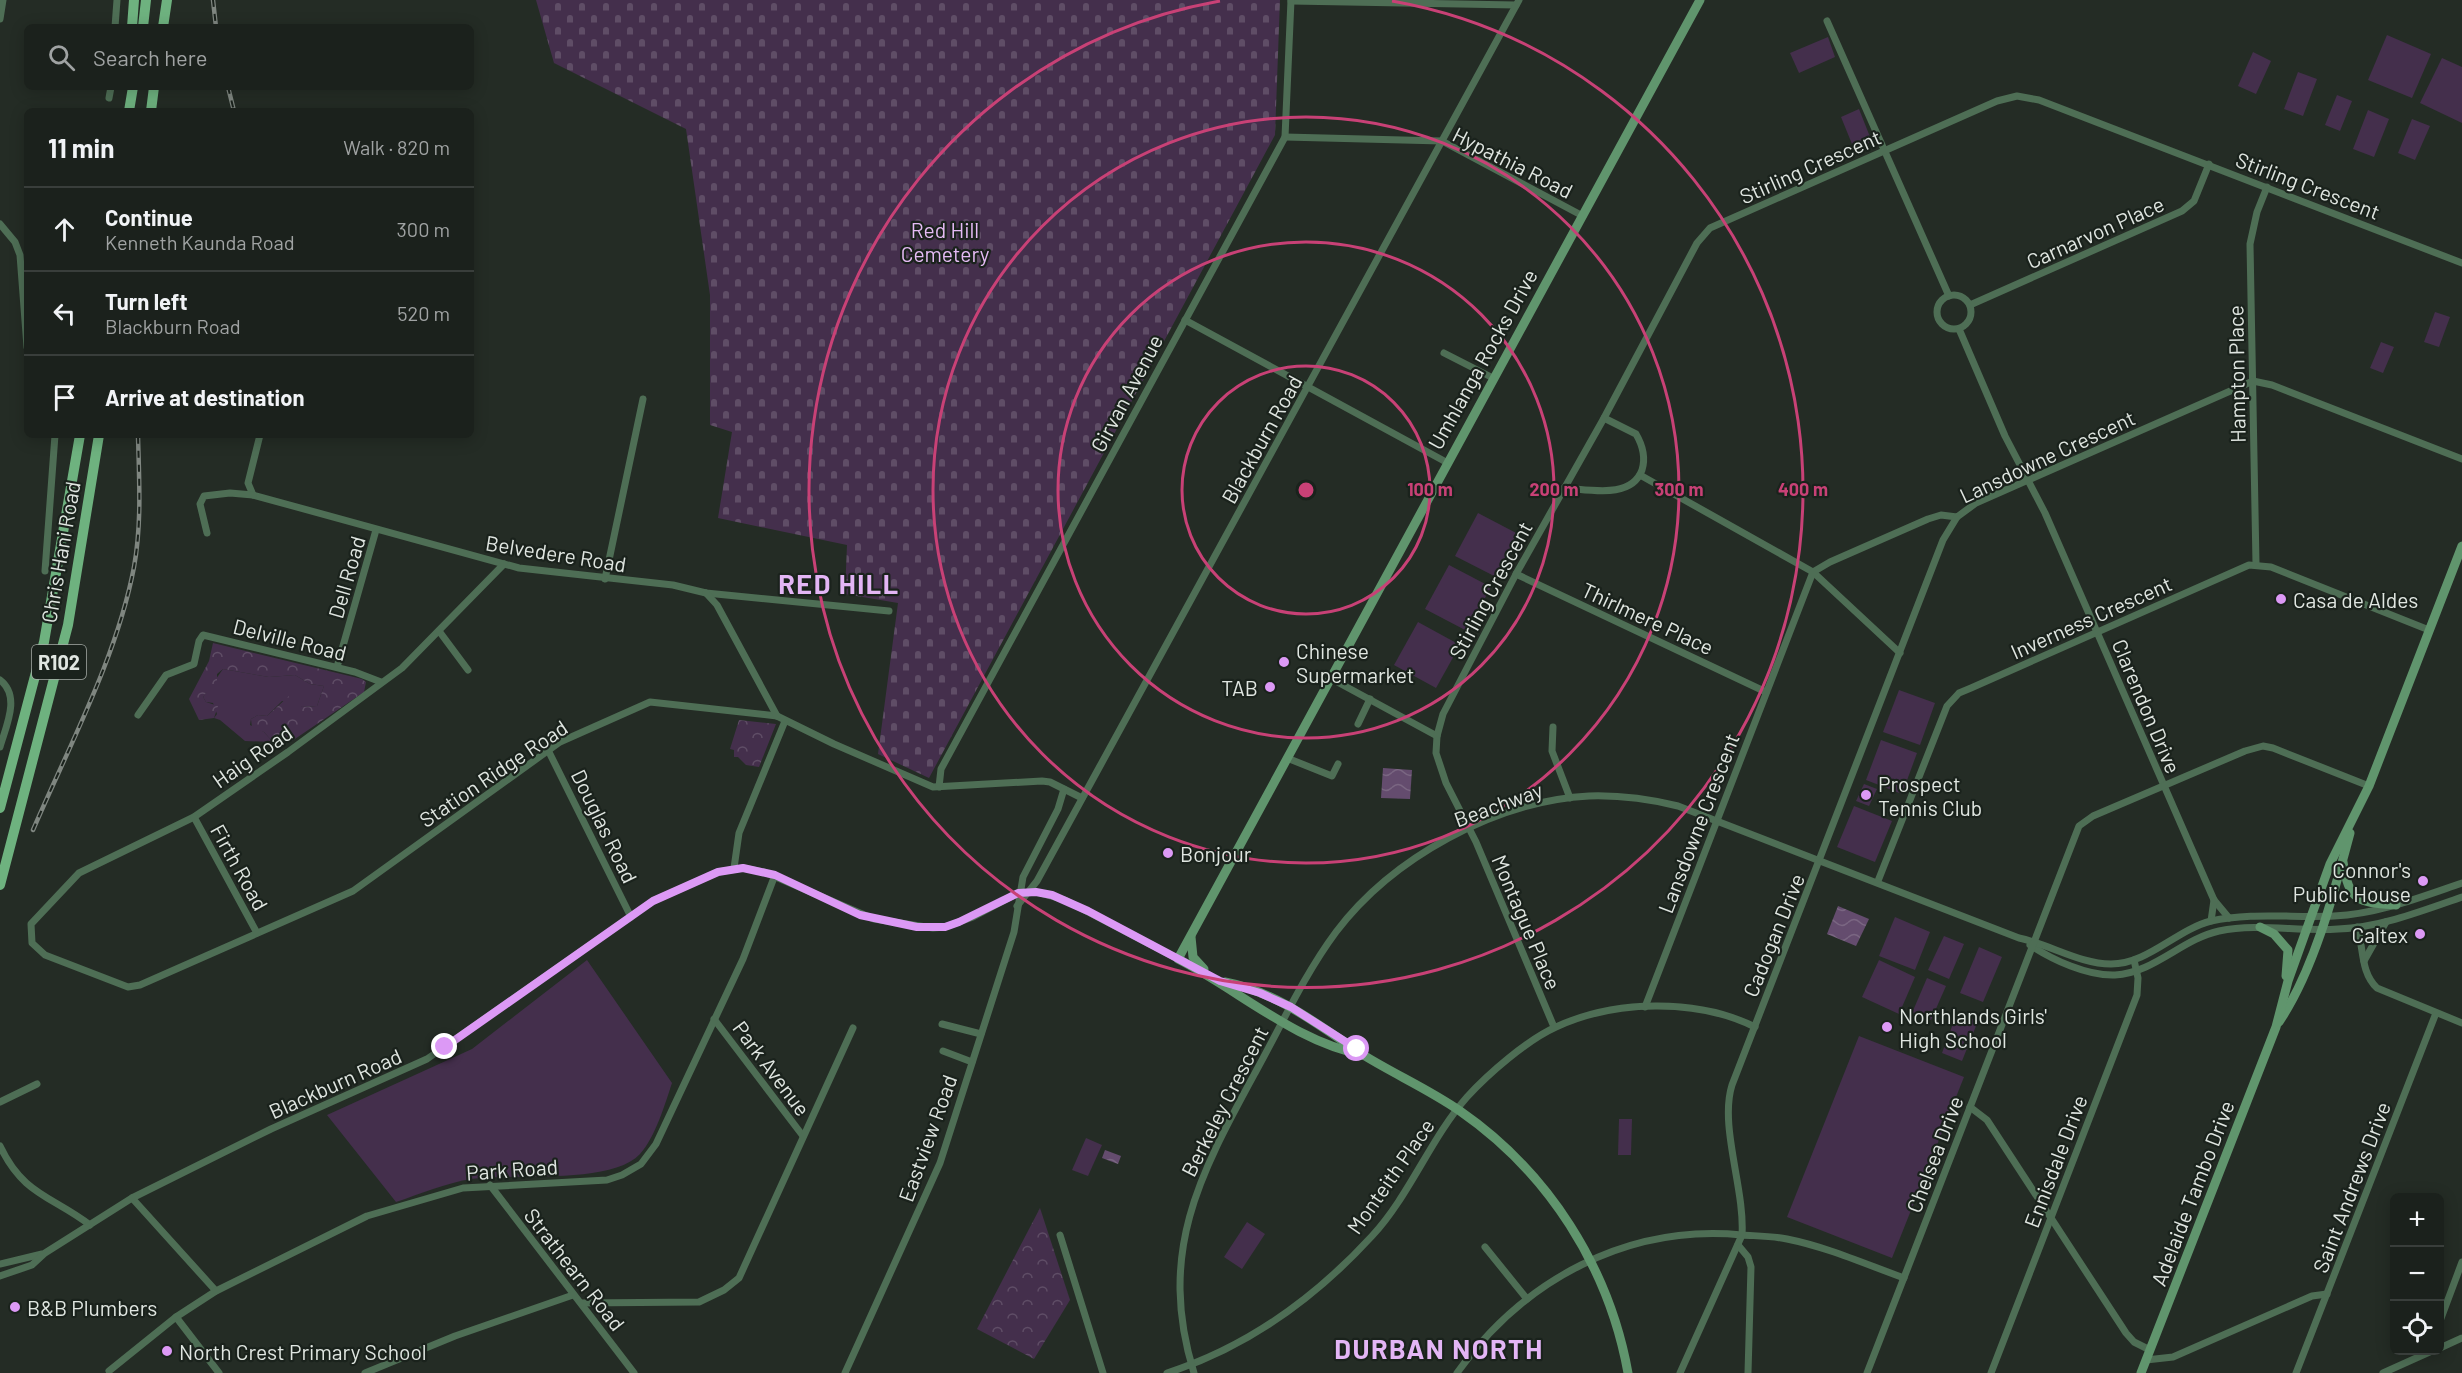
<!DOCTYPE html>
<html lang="en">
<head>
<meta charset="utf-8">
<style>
	:root { --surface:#1b211c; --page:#282e29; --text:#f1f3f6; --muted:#a0a3a3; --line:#393e3b }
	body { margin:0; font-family:Barlow,sans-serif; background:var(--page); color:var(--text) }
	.controls { position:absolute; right:18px; bottom:18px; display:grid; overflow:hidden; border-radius:9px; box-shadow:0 3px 15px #0003 }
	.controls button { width:54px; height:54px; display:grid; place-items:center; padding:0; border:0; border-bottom:2px solid var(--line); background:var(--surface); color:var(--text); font:30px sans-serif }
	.stop { position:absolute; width:18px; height:18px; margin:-14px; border:4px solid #dc99f5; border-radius:50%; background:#fff }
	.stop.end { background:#dc99f5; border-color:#fff; box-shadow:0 2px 6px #0008 }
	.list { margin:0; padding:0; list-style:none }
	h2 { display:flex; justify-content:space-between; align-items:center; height:78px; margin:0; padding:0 24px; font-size:26px }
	h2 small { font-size:20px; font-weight:400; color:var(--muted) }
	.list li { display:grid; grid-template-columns:39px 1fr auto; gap:18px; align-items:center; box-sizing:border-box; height:84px; padding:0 24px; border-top:2px solid var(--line) }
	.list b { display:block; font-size:22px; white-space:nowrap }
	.list p { margin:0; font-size:20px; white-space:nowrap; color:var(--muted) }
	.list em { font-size:20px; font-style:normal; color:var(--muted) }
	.icon { flex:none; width:33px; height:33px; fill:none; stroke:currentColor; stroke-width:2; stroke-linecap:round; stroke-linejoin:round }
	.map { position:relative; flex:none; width:2462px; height:1373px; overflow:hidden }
	.search { position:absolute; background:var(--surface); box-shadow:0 3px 15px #0003; left:24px; top:24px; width:450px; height:66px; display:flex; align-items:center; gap:15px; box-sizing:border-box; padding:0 21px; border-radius:9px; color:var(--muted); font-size:22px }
	.panel { position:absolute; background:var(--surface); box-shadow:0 3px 15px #0003; left:24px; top:108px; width:450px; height:330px; border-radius:9px }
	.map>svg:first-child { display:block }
	.green { fill:#442f4c }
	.forest { fill:url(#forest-crowns) }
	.cemetery { fill:url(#cemetery-stones) }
	.water { fill:url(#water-waves) }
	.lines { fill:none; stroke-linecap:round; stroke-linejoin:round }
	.street { stroke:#4e6e55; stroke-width:7 }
	.secondary { stroke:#60956d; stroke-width:9 }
	.primary { stroke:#6eb27f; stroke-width:10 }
	.rail-casing { stroke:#7f8680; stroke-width:4.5 }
	.rail { stroke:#1a221c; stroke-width:2; stroke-dasharray:7; stroke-linecap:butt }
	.route { stroke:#dc99f5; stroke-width:8 }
	.ring { fill:none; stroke:#c84176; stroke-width:3 }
	.poi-dot { fill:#dc99f5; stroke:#1a221c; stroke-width:2 }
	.labels { text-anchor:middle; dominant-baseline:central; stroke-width:4.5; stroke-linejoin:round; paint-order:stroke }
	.shield { fill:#1a221c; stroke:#a5aba6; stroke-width:1.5 }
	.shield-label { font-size:20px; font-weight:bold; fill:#e0e6e1 }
	.street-label { font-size:21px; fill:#e0e6e1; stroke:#1a221c }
	.park-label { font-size:21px; fill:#e5bbf5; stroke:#1a221c }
	.poi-label { font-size:21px; fill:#e0e6e1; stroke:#1a221c; text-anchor:start }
	.district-label { font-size:27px; font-weight:bold; letter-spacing:1.5px; fill:#e3b5f5; stroke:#1a221c }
	.centre { fill:#c84176; stroke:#1a221c; stroke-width:3 }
	.ring-label { font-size:18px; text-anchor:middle; font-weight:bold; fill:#c84176; stroke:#1a221c; stroke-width:4.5; stroke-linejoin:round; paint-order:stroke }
</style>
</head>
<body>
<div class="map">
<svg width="2462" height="1373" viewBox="0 0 2462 1373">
	<defs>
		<pattern id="forest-crowns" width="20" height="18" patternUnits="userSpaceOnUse" patternTransform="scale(1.5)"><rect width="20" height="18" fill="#442f4c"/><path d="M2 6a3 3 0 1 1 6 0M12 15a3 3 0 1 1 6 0" fill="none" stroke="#5f4d66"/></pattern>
		<pattern id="cemetery-stones" width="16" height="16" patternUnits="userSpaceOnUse" patternTransform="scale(1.5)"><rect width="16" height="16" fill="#442f4c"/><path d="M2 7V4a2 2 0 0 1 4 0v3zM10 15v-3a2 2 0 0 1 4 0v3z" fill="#5f4d66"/></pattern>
		<pattern id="water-waves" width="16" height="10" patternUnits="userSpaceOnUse" patternTransform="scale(1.5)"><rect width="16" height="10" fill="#644c6e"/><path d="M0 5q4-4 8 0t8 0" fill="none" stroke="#7a6682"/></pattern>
	</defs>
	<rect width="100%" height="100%" fill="#242c25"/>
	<!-- green -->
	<g class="green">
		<path d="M2387,35L2431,54L2412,98L2368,80Z"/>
		<path d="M1828,37L1835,57L1799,73L1790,53Z"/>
		<path d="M2253,52L2271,61L2256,94L2238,86Z"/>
		<path d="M2442,58L2462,67V123L2420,103Z"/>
		<path d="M2298,72L2317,79L2303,116L2284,109Z"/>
		<path d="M2337,95L2352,101L2340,131L2325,125Z"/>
		<path d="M1859,109L1872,142L1854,149L1841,117Z"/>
		<path d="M2368,110L2389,119L2374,157L2353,149Z"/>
		<path d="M2412,119L2430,126L2415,160L2398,153Z"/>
		<path d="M2435,312L2450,317L2439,347L2424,342Z"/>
		<path d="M2381,342L2394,347L2383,373L2370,368Z"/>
		<path d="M1478,513L1520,535L1498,578L1455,556Z"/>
		<path d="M1449,565L1491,587L1467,631L1425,609Z"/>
		<path d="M1418,622L1460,645L1436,688L1394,665Z"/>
		<path d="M223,669L269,677L295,675L310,684L324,686L317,706L302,707L282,701L267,716L258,715L251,719L250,725L264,732L273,742L245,741L220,720L214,718L217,714L213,703L206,702L203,697Z"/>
		<path d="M1899,690L1935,703L1920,745L1883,732Z"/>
		<path d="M1881,740L1917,753L1902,794L1866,780Z"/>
		<path d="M1864,784L1877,789L1869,806L1856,801Z"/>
		<path d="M1854,806L1892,821L1875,862L1837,847Z"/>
		<path d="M1895,917L1930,932L1915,970L1879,956Z"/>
		<path d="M1944,936L1964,944L1949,979L1928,970Z"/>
		<path d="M1979,947L2002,957L1983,1002L1960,993Z"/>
		<path d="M587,960L672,1083C665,1104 655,1138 640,1154C611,1185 513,1173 471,1179C446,1183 420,1194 396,1202L327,1115L472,1049Z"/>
		<path d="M1879,960L1915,977L1899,1014L1862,997Z"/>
		<path d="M1927,978L1946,986L1931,1020L1912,1013Z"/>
		<path d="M1957,1013L1978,1021L1962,1061L1942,1053Z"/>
		<path d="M1859,1036L1964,1077L1892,1258L1787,1217Z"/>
		<path d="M1619,1119H1632L1631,1155H1618Z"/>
		<path d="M1086,1138L1102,1145L1088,1176L1072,1170Z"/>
		<path d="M1247,1222L1265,1234L1242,1269L1224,1257Z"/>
	</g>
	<!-- forest -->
	<g class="forest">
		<path d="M213,643L362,679L366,682L364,692L289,743L273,742L264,732L252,728L251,719L258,715L267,716L289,696L302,707L317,706L324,686L310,684L295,675L269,677L223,669L217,674V689L206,693L203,697L206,702L218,706L214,718L199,720L189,699L209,661Z"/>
		<path d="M739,720L776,724L759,767L746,765L738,757H734V750L730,749Z"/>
		<path d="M1040,1208L1070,1300L1034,1359L977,1329Z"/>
	</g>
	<!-- cemetery -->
	<path class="cemetery" d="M536,0H1280L1275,135L929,778L878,754L898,603L845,594L847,545L718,518L732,432L710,425V295L686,129L554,63Z"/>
	<!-- water -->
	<g class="water">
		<path d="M1383,768L1412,770L1410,799L1381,798Z"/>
		<path d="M1838,906L1869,919L1856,946L1827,934Z"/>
		<path d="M1105,1150L1121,1156L1118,1164L1102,1158Z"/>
	</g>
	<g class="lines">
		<!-- street -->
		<g class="street">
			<path d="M1291,1L1516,5"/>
			<path d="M0,19L3,0"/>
			<path d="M1827,21L1949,296"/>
			<path d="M115,27L117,0"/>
			<path d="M109,98L111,87"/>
			<path d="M1285,137L1442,141L1581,215"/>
			<path d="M0,224L15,242L20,255L27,347"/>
			<circle cx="1954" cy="312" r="17"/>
			<path d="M1970,305L2182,211L2194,201L2209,164"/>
			<path d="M1185,320L1446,462"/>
			<path d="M1959,329L2005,436L2045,513L2214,900L2229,918"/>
			<path d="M1444,353L1493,378"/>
			<path d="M260,435L248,483L253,495L519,568L673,585L706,593L889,611"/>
			<path d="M1640,475L1813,572L1900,653"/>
			<path d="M1564,488C1588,489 1631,500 1642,470C1646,457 1643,446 1636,434L1604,418"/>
			<path d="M207,533L200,504L204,496L230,493L253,495"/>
			<path d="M504,564L402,668L288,752L194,817L79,873L31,924L32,943L45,955L128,987L140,985L353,891L560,742L650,702L777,716L834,744L933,787L1042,781L1050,782L1082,798"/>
			<path d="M2256,564L2250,244L2257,212L2267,187"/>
			<path d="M45,571L55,435"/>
			<path d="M1516,574L1766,692"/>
			<path d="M605,579L643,399"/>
			<path d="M706,593L717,605L777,716"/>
			<path d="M439,631L468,670"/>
			<path d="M337,667L376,530"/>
			<path d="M1330,678L1437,736"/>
			<path d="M0,680C21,696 6,726 0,747"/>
			<path d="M138,715L166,675L194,664L199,641L203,635L355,672L381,682"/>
			<path d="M1358,724L1370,699"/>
			<path d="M1553,727L1552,751L1570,798"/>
			<path d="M548,750L631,917"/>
			<path d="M1287,758L1332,776L1338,764"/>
			<path d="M939,787L941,769L1285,137L1291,0"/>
			<path d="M194,817L257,933"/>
			<path d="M734,868L739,833L785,721"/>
			<path d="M1878,881L1947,706L1959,693L1971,688L2249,565L2271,567L2429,630"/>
			<path d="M1017,906L1037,881L1100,766L1519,0"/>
			<path d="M2211,921L2214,900"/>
			<path d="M2357,927C2364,947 2360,972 2377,988L2462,1023"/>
			<path d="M2030,945C2053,960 2087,976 2115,975C2154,973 2182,939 2219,931C2259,923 2299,932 2338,929C2381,927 2422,911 2462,897"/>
			<path d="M2364,961L2386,922"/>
			<path d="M1645,1007L1813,572L1830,562L1928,519L1941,515L1957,517L1976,503L2253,381L2272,385L2462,459"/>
			<path d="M714,1019L803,1136"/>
			<path d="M942,1024L981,1034"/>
			<path d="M1554,1027L1476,842L1446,783L1436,753L1437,736L1443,714L1516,574L1604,418L1697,243L1710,228L1997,101L2017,96L2039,100L2462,263"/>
			<path d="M943,1051L972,1062"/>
			<path d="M0,1102L37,1084"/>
			<path d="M1970,1107L1987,1120L2126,1333L2134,1342L2150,1350"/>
			<path d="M0,1146C23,1195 52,1196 90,1225"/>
			<path d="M490,1185L634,1373"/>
			<path d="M132,1198L216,1291"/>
			<path d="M1060,1235L1103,1373"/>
			<path d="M1738,1245L1748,1257L1751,1267L1748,1373"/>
			<path d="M1485,1247L1527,1299"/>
			<path d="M0,1264L42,1254"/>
			<path d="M0,1276L32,1265L45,1253L132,1198L271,1129L427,1059L653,901L718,872L743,868L764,872L874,919L933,928L945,927L973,917L1018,893L1036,892L1065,900L1178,959"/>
			<path d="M581,1303L699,1302L724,1290L739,1278L853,1028"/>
			<path d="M176,1317L219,1373"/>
			<path d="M2440,1321L2462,1262"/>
			<path d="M2440,1348L2462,1338"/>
			<path d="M2146,1360L2173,1357L2312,1296L2327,1294"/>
			<path d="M109,1371L176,1317L216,1291L367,1216L463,1188L607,1180L622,1175L641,1164L656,1144L743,959L775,875"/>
			<path d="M365,1373L455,1336L573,1295"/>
			<path d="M845,1373L940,1163L1014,932L1023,877L1058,809L1064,789"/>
			<path d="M1167,1373C1248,1347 1315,1298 1372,1236C1410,1195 1430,1139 1467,1097C1488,1074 1527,1040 1556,1027C1614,1000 1697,998 1755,1027"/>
			<path d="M1194,1373C1157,1253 1199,1176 1255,1073C1281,1026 1304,975 1336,932C1392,858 1495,801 1589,796C1619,795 1649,799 1678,806L2019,938C2049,944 2080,964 2111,964C2148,964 2176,930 2211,921C2250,912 2294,918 2334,916C2378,914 2421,897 2462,883"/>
			<path d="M1457,1373C1523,1280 1627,1224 1742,1235C1757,1236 1772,1236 1787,1239C1827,1247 1865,1264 1904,1278"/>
			<path d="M1680,1373L1742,1235C1745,1189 1719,1126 1732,1085L1943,540L1957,517"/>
			<path d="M1867,1373L2079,826L2093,816L2245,751L2263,746L2273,748L2369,786"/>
			<path d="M1991,1373L2137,995L2138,978L2134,960"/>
			<path d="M2296,1373L2436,1013"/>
			<path d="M2383,1373L2434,1350"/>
		</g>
		<!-- secondary -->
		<g class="secondary">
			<path d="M2343,862C2349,902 2358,902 2396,905"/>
			<path d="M2260,927L2274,934L2288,950L2286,976"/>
			<path d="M1191,937L1193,957L1204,969"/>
			<path d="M1225,982C1278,992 1321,1027 1365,1056C1396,1075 1430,1090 1460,1111C1548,1172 1609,1267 1628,1373"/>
			<path d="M2279,1022C2314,970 2334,893 2350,833"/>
			<path d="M1364,1055C1295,1042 1239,990 1178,959L1700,0"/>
			<path d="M2141,1373L2276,1027L2288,981L2330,864L2369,786L2462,546"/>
		</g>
		<!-- primary -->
		<g class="primary">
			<path d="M132,27L134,0"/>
			<path d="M143,27L146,0"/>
			<path d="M163,27L167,0"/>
			<path d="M129,111L133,87"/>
			<path d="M151,111L154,87"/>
			<path d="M0,808L44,642L80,435"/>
			<path d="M0,885L68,625L99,435"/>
		</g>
		<defs>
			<g id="rail">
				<path d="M213,0L216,27"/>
				<path d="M228,87L234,111"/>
				<path d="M33,830C69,746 117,657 134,567C142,523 139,479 138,435"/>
			</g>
		</defs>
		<!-- rail casing -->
		<use href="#rail" class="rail-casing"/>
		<!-- rail -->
		<use href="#rail" class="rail"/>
	</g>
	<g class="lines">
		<!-- route -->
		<path class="route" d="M445,1047L653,901L718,872L743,868L775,875L860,915L917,927H945L959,922L1018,893L1036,892L1052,895L1088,911L1220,981L1260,993L1291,1007L1357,1049"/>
	</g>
	<!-- distance rings -->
	<g class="ring">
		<circle cx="1306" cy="490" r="124"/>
		<circle cx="1306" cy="490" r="248"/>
		<circle cx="1306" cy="490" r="373"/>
		<path d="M1392 1A497 497 0 1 1 1220 1"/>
	</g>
	<!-- markers -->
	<g class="poi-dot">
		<circle cx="2281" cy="599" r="6"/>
		<circle cx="1284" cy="662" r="6"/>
		<circle cx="1270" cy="687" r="6"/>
		<circle cx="1866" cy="795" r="6"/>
		<circle cx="1168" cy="853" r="6"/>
		<circle cx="2423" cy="881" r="6"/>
		<circle cx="2420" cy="934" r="6"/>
		<circle cx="1887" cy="1027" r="6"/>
		<circle cx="15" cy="1307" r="6"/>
		<circle cx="167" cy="1351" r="6"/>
	</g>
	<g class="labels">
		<!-- shield labels -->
		<rect class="shield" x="32" y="645" width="54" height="34" rx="4.5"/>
		<g class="shield-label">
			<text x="59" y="662">R102</text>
		</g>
		<!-- street labels -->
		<g class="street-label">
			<text transform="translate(1513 162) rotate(27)">Hypathia Road</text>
			<text transform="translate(1810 166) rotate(-24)">Stirling Crescent</text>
			<text transform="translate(2308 185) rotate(21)">Stirling Crescent</text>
			<text transform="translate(2095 232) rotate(-24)">Carnarvon Place</text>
			<text transform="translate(1482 359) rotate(-61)">Umhlanga Rocks Drive</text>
			<text transform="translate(2236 374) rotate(-91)">Hampton Place</text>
			<text transform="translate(1126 393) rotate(-62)">Girvan Avenue</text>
			<text transform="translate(1261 439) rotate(-61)">Blackburn Road</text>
			<text transform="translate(2047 456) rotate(-25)">Lansdowne Crescent</text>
			<text transform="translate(60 552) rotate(-80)">Chris Hani Road</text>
			<text transform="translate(556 553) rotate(9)">Belvedere Road</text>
			<text transform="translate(346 577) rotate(-74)">Dell Road</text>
			<text transform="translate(1490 590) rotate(-62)">Stirling Crescent</text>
			<text transform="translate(2091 617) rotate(-24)">Inverness Crescent</text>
			<text transform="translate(1648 618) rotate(25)">Thirlmere Place</text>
			<text transform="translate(290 639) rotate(14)">Delville Road</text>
			<text transform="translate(2147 706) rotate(67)">Clarendon Drive</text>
			<text transform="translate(252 756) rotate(-35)">Haig Road</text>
			<text transform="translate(493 773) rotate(-34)">Station Ridge Road</text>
			<text transform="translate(1498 804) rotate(-20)">Beachway</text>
			<text transform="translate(1698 823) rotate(-69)">Lansdowne Crescent</text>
			<text transform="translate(605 826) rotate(64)">Douglas Road</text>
			<text transform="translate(240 867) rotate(61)">Firth Road</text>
			<text transform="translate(1527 922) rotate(67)">Montague Place</text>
			<text transform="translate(1773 935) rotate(-68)">Cadogan Drive</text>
			<text transform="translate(772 1068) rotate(53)">Park Avenue</text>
			<text transform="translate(335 1083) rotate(-24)">Blackburn Road</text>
			<text transform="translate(1224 1101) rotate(-63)">Berkeley Crescent</text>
			<text transform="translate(927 1138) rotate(-70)">Eastview Road</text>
			<text transform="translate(1934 1154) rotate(-69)">Chelsea Drive</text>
			<text transform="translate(2055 1161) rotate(-69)">Ennisdale Drive</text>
			<text transform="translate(512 1169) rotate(-4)">Park Road</text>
			<text transform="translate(1390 1176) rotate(-55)">Monteith Place</text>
			<text transform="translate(2351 1187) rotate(-69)">Saint Andrews Drive</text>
			<text transform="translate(2192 1193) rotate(-69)">Adelaide Tambo Drive</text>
			<text transform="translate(575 1269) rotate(52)">Strathearn Road</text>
		</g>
		<!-- park labels -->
		<g class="park-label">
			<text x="945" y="229">Red Hill<tspan x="945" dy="24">Cemetery</tspan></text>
		</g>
		<!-- poi labels -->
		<g class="poi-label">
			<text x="2293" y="599">Casa de Aldes</text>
			<text x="1296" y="650">Chinese<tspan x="1296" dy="24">Supermarket</tspan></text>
			<text x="1258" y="687" text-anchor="end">TAB</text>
			<text x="1878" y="783">Prospect<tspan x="1878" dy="24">Tennis Club</tspan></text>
			<text x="1180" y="853">Bonjour</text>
			<text x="2411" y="869" text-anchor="end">Connor's<tspan x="2411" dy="24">Public House</tspan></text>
			<text x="2408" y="934" text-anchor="end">Caltex</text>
			<text x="1899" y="1015">Northlands Girls'<tspan x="1899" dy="24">High School</tspan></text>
			<text x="27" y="1307">B&amp;B Plumbers</text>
			<text x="179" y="1351">North Crest Primary School</text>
		</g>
		<!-- district labels -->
		<g class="district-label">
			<text x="839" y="583">RED HILL</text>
			<text x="1439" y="1348">DURBAN NORTH</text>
		</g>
	</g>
	<circle cx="1306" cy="490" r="9" class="centre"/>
	<g class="ring-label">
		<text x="1430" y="496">100 m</text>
		<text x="1554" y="496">200 m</text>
		<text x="1679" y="496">300 m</text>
		<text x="1803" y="496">400 m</text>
	</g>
</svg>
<div class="controls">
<button>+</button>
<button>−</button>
<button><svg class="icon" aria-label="locate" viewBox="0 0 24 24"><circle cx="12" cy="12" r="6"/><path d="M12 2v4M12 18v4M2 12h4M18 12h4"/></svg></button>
</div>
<div class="stop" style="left:1357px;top:1049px"></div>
<div class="stop end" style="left:445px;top:1047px"></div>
<div class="search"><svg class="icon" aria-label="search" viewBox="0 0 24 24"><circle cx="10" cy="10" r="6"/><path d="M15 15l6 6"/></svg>Search here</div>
<section class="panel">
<h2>11 min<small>Walk · 820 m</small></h2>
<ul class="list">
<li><svg class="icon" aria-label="ahead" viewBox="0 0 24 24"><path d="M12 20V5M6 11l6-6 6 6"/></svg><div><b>Continue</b><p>Kenneth Kaunda Road</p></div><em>300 m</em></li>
<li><svg class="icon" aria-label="left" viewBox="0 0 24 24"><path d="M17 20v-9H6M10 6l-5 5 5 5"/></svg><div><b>Turn left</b><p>Blackburn Road</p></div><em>520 m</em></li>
<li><svg class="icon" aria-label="arrive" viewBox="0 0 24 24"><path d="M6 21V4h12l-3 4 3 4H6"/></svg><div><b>Arrive at destination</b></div></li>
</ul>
</section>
</div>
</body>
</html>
